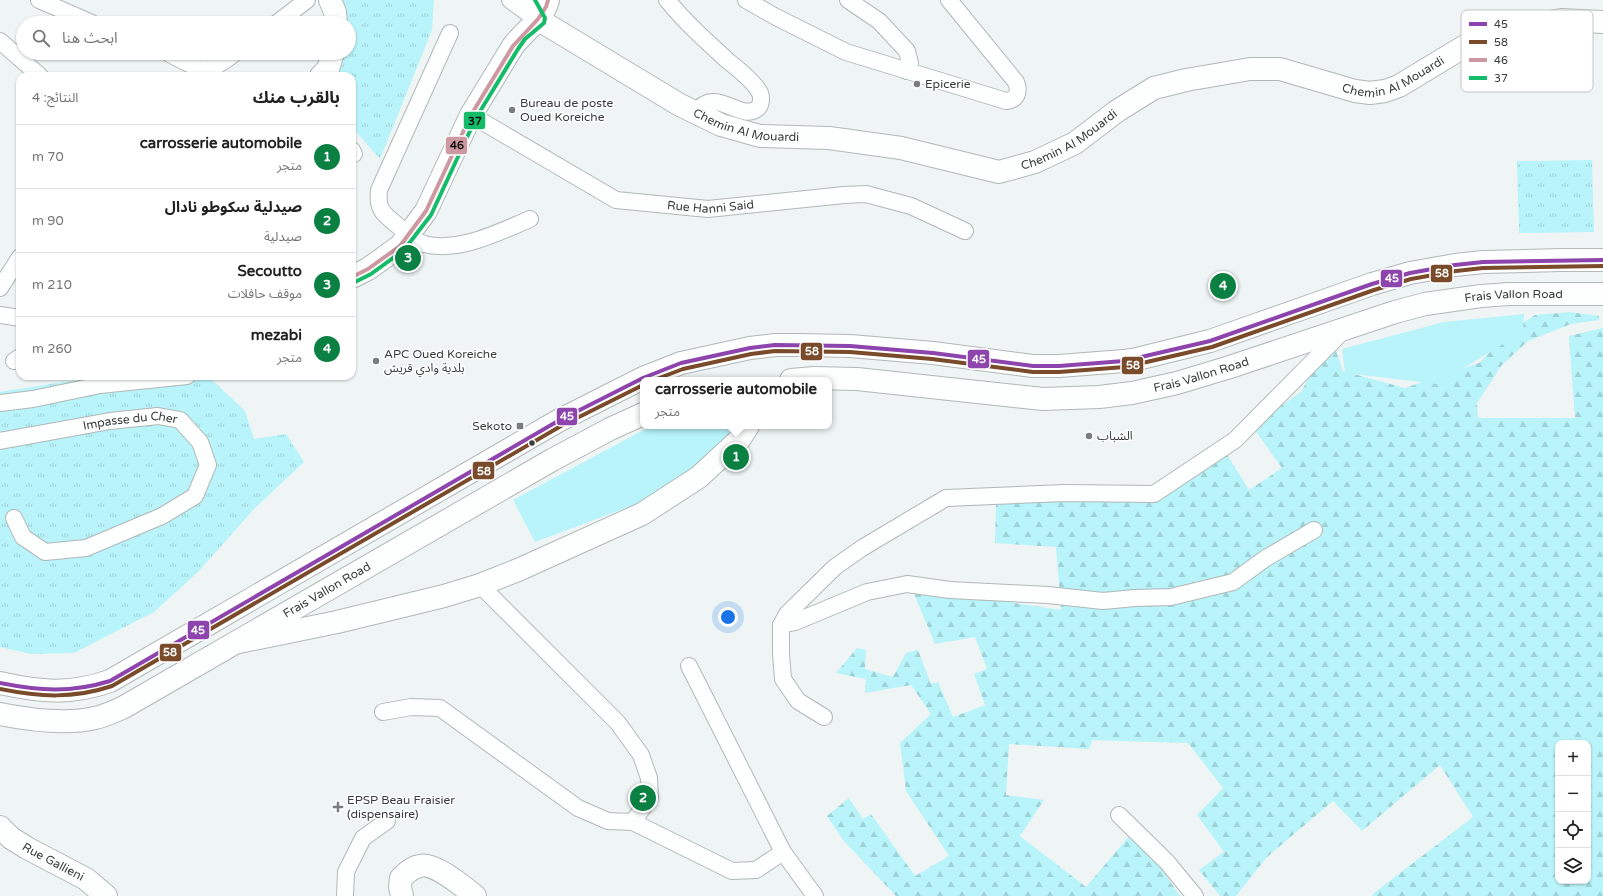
<!DOCTYPE html>
<html lang="ar">
<head>
<meta charset="utf-8">
<style>
	:root { --surface:#fff; --page:#f2f2f2; --text:#222; --muted:#767676; --line:#e0e0e0; --accent:#0b8043 }
	body { margin:0; font-family:"Varela Round","Noto Sans Arabic",sans-serif; background:var(--page); color:var(--text); direction:rtl }
	.controls { position:absolute; right:12px; bottom:12px; display:grid; overflow:hidden; border-radius:8px; box-shadow:0 1px 3px #0004 }
	.controls button { width:36px; height:36px; display:grid; place-items:center; padding:0; border:0; border-bottom:1px solid var(--line); background:var(--surface); color:var(--text); font:20px sans-serif }
	.you { position:absolute; left:728px; top:617px; width:14px; height:14px; margin:-10px; border:3px solid #fff; border-radius:50%; background:#1a73e8; box-shadow:0 0 0 6px #1a73e833 }
	.badge { display:grid; place-items:center; width:26px; height:26px; border-radius:50%; background:var(--accent); color:#fff; font-size:13px; font-weight:700 }
	.pin { position:absolute; translate:-50% -50%; border:2px solid #fff; box-shadow:0 1px 4px #0006 }
	.popup { position:absolute; left:640px; top:377px; width:192px; height:52px; box-sizing:border-box; display:grid; place-content:center; border-radius:8px; background:var(--surface); filter:drop-shadow(0 1px 3px #0005); font-size:13px; white-space:nowrap; color:var(--muted) }
	.popup b { font-size:15px; color:var(--text) }
	.popup::after { content:''; position:absolute; left:50%; top:100%; margin-left:-8px; border:8px solid transparent; border-top-color:var(--surface) }
	.list { margin:0; padding:0; list-style:none }
	h2 { display:flex; justify-content:space-between; align-items:center; height:52px; margin:0; padding:0 16px; font-size:17px }
	h2 small { font-size:13px; font-weight:400; color:var(--muted) }
	.list li { display:grid; grid-template-columns:26px 1fr auto; gap:12px; align-items:center; box-sizing:border-box; height:64px; padding:0 16px; border-top:1px solid var(--line) }
	.list b { display:block; font-size:15px; white-space:nowrap }
	.list p { margin:0; font-size:13px; white-space:nowrap; color:var(--muted) }
	.list em { font-size:13px; font-style:normal; color:var(--muted) }
	.icon { flex:none; width:22px; height:22px; fill:none; stroke:currentColor; stroke-width:2; stroke-linecap:round; stroke-linejoin:round }
	.map { position:relative; flex:none; width:1603px; height:896px; overflow:hidden; direction:ltr }
	.search { position:absolute; background:var(--surface); box-shadow:0 1px 3px #0004; left:16px; top:16px; width:340px; height:44px; display:flex; align-items:center; gap:10px; box-sizing:border-box; padding:0 14px; border-radius:22px; color:var(--muted); font-size:15px }
	.panel { position:absolute; background:var(--surface); box-shadow:0 1px 3px #0004; left:16px; top:72px; width:340px; height:308px; border-radius:12px; direction:rtl }
	.map>svg:first-child { display:block }
	.grass { fill:url(#grass-tufts) }
	.forest { fill:url(#forest-firs); fill-rule:evenodd }
	.pitch { fill:#b8f4fa }
	.lines { fill:none; stroke-linecap:round; stroke-linejoin:round }
	.street-casing { stroke:#b2b7b7; stroke-width:18 }
	.secondary-casing { stroke:#b2b7b7; stroke-width:24 }
	.highway-casing { stroke:#b2b7b7; stroke-width:24 }
	.street { stroke:#fdfefe; stroke-width:16 }
	.secondary { stroke:#fdfefe; stroke-width:22 }
	.highway { stroke:#fdfefe; stroke-width:22 }
	.bus-1-casing { stroke:#fff; stroke-width:7 }
	.bus-2-casing { stroke:#fff; stroke-width:7 }
	.bus-3-casing { stroke:#fff; stroke-width:7 }
	.bus-4-casing { stroke:#fff; stroke-width:7 }
	.bus-1 { stroke:#8e44ad; stroke-width:4 }
	.bus-2 { stroke:#7a4b2a; stroke-width:4 }
	.bus-3 { stroke:#cd98a0; stroke-width:4 }
	.bus-4 { stroke:#14bb68; stroke-width:4 }
	.poi-dot { fill:#787d7d; stroke:#fff; stroke-width:1.5 }
	.bus-dot { fill:#383c3c; stroke:#fff; stroke-width:1.5 }
	.labels { text-anchor:middle; dominant-baseline:central; stroke-width:3; stroke-linejoin:round; paint-order:stroke }
	.street-label { font-size:12px; fill:#383c3c; stroke:#fff }
	.poi-label { font-size:12px; fill:#383c3c; stroke:#fff; text-anchor:start }
	.key { fill:#fff; stroke:#c3c4c4; stroke-width:1 }
	.key-label { font-size:11px; fill:#383c3c }
	.line-badge { stroke:#fff; stroke-width:1.5 }
	.badge-label { font-size:11px; text-anchor:middle; font-weight:bold; fill:#fff }
	.pale-badge-label { font-size:11px; text-anchor:middle; font-weight:bold; fill:#111 }
</style>
</head>
<body>
<div class="map">
<svg width="1603" height="896" viewBox="0 0 1603 896">
	<defs>
		<pattern id="grass-tufts" width="24" height="20" patternUnits="userSpaceOnUse"><rect width="24" height="20" fill="#b8f4fa"/><path d="M3 7l-1-3M5 7V3M7 7l1-3M15 17l-1-3M17 17v-4M19 17l1-3" fill="none" stroke="#9fd2d7"/></pattern>
		<pattern id="forest-firs" width="22" height="20" patternUnits="userSpaceOnUse"><rect width="22" height="20" fill="#b8f4fa"/><path d="M5 1l3.5 6h-7zM16 11l3.5 6h-7z" fill="#9fd2d7"/></pattern>
	</defs>
	<rect width="100%" height="100%" fill="#eff5f5"/>
	<!-- grass -->
	<g class="grass">
		<path d="M340,0H434L432,30L380,159L352,127V76H330L339,53H349V23H344Z"/>
		<path d="M1592,160L1594,232L1519,233L1517,161Z"/>
		<path d="M134,376H208L245,411L254,439L286,434L304,462L254,509L198,572L154,612L74,653L31,654L0,647V392L69,381Z"/>
	</g>
	<!-- forest -->
	<path class="forest" d="M1570,312L1599,316V320L1571,324L1528,341L1501,366L1477,403L1478,418H1575L1569,336L1603,328V896H1372L1374,893L1473,817L1440,765L1362,831L1333,801L1267,857L1236,896H1220L1199,870L1224,852L1197,815L1223,788L1188,743L1092,740L1089,749L1009,744L1006,795L1044,800L1020,836L1086,887L1131,834L1154,858L1180,896H896L843,840L827,816L849,798L863,819L871,814L915,876L949,856L906,791L900,743L931,714L911,685L865,693L866,679L836,673L857,648L866,650L865,669L893,677L906,653L918,650L931,684L938,682L953,717L985,705L974,674L987,669L975,637L935,644L914,594H954L1061,610L1056,547L995,543L996,503L1163,487L1226,453L1249,490L1282,468L1252,426L1301,392L1321,355L1335,348L1343,371L1405,388L1479,363L1511,331L1535,315ZM1558,743H1588V881H1558Z"/>
	<!-- pitch -->
	<g class="pitch">
		<path d="M1524,314L1523,332L1437,384L1345,373L1342,349L1444,322Z"/>
		<path d="M651,426H727L732,437L700,470L650,499L535,542L513,500Z"/>
	</g>
	<g class="lines">
		<defs>
			<g id="street">
				<path d="M39,0L92,23"/>
				<path d="M510,0L536,19"/>
				<path d="M667,0C685,22 706,41 728,61C737,68 755,83 760,93C762,98 761,105 758,108C741,123 716,85 696,112"/>
				<path d="M746,0L776,17L846,52L1006,101C1017,100 1020,92 1016,82L949,0"/>
				<path d="M848,0L879,21L907,51L910,63L907,71"/>
				<path d="M277,23L307,0"/>
				<path d="M450,33L379,190C377,209 382,213 397,225C404,232 414,241 424,244C459,253 499,232 530,219"/>
				<path d="M0,41L40,76"/>
				<path d="M168,53C180,59 196,70 210,68C219,66 228,58 235,53"/>
				<path id="s1" d="M471,115L616,200L708,209L844,195L866,194L911,206L965,231"/>
				<path d="M352,150L354,154"/>
				<path d="M0,288L20,257"/>
				<path d="M0,315L20,318"/>
				<path d="M14,361L20,357"/>
				<path d="M0,403L33,399L100,385L187,376"/>
				<path id="s2" d="M0,441L110,421L158,416L180,420L200,442L208,465L195,496L162,516L86,548L45,552L23,537L14,518"/>
				<path d="M1314,530L1266,558L1233,582L1171,597L1135,598L1103,601L1048,595L950,590L907,584L867,592L795,622L781,625L787,614L835,567L862,548L946,498L1065,493L1154,494L1235,440L1343,331"/>
				<path d="M781,625V654L783,679L798,701L824,717"/>
				<path d="M689,666L783,852L815,896"/>
				<path d="M383,712L411,707L440,708L578,808L608,821L633,822L650,797L649,778L641,755L618,723L480,585"/>
				<path d="M1119,815L1167,862L1195,896"/>
				<path d="M633,822L732,871L756,870L783,852"/>
				<path d="M345,896L346,872L363,838L387,821"/>
			</g>
			<g id="secondary">
				<path d="M330,0L335,12L336,23"/>
				<path id="s3" d="M528,0L539,20L680,105L721,125L760,136L829,138L901,148L999,172L1035,162L1075,143L1117,111L1154,88L1186,80L1250,69H1280L1355,91L1370,93L1385,91L1399,86L1470,43L1504,30L1561,20L1603,22"/>
				<path d="M321,76L328,69L333,53"/>
				<path d="M352,277L368,269L400,246L426,211L471,115L513,46C525,30 543,20 548,0"/>
				<path d="M239,642L337,622L444,596L480,585L518,570L642,514L699,477L739,440L748,426"/>
				<path id="s4" d="M0,827L11,838L27,848L86,879L106,896"/>
				<path d="M402,896L400,887L401,878C406,873 413,867 420,866C434,862 464,887 475,896"/>
			</g>
			<g id="highway">
				<path id="s5" d="M791,380L814,378L857,379L1043,399L1099,397L1132,393L1177,383L1230,367L1395,312L1425,304L1481,296L1509,294H1603"/>
				<path d="M0,683C41,692 70,695 110,681L558,421L643,378L681,363L750,348L775,345H799L850,346L933,353L1033,366H1059L1124,361L1137,359L1210,341L1372,284L1410,273L1455,265L1483,262L1561,260H1603"/>
				<path id="s6" d="M0,714C30,720 65,725 95,718C105,716 115,711 124,707L552,460L610,429L643,414"/>
			</g>
		</defs>
		<!-- street casing -->
		<use href="#street" class="street-casing"/>
		<!-- secondary casing -->
		<use href="#secondary" class="secondary-casing"/>
		<!-- highway casing -->
		<use href="#highway" class="highway-casing"/>
		<!-- street -->
		<use href="#street" class="street"/>
		<!-- secondary -->
		<use href="#secondary" class="secondary"/>
		<!-- highway -->
		<use href="#highway" class="highway"/>
		<defs>
			<path id="bus-1" d="M0,683C40,691 71,693 110,681L558,421L643,378L681,363L750,348L775,345L850,346L933,353L1033,366H1059L1124,361L1210,341L1372,284L1410,273L1455,265L1483,262L1603,260"/>
			<g id="bus-2">
				<path d="M654,380L683,369L751,354L775,351L850,352L932,359L1033,372H1059L1125,367L1212,347L1374,290L1411,279L1456,271L1483,268L1603,266"/>
				<path d="M0,689C40,697 73,699 112,686L561,426L643,385"/>
			</g>
			<path id="bus-3" d="M352,277L368,269L400,246L426,211L471,115L513,46L538,19L546,7L548,0"/>
			<path id="bus-4" d="M355,282L371,274L404,250L431,215L476,118L518,49L525,39L544,23L545,18L535,0"/>
		</defs>
		<!-- bus-1 casing -->
		<use href="#bus-1" class="bus-1-casing"/>
		<!-- bus-2 casing -->
		<use href="#bus-2" class="bus-2-casing"/>
		<!-- bus-3 casing -->
		<use href="#bus-3" class="bus-3-casing"/>
		<!-- bus-4 casing -->
		<use href="#bus-4" class="bus-4-casing"/>
		<!-- bus-1 -->
		<use href="#bus-1" class="bus-1"/>
		<!-- bus-2 -->
		<use href="#bus-2" class="bus-2"/>
		<!-- bus-3 -->
		<use href="#bus-3" class="bus-3"/>
		<!-- bus-4 -->
		<use href="#bus-4" class="bus-4"/>
	</g>
	<!-- markers -->
	<g class="poi-dot">
		<circle cx="917" cy="84" r="4"/>
		<circle cx="512" cy="110" r="4"/>
		<circle cx="376" cy="361" r="4"/>
		<rect x="516" y="422" width="8" height="8" rx="2"/>
		<circle cx="1089" cy="436" r="4"/>
		<path d="M336 801h4v4h4v4h-4v4h-4v-4h-4v-4h4z"/>
	</g>
	<circle class="bus-dot" cx="532" cy="443" r="3.5"/>
	<g class="labels">
		<!-- street labels -->
		<g class="street-label">
			<text stroke="none"><textPath href="#s3" startOffset="942">Chemin Al Mouardi</textPath></text>
			<text stroke="none"><textPath href="#s3" startOffset="258">Chemin Al Mouardi</textPath></text>
			<text stroke="none"><textPath href="#s3" startOffset="594">Chemin Al Mouardi</textPath></text>
			<text stroke="none"><textPath href="#s1" startOffset="263">Rue Hanni Said</textPath></text>
			<text stroke="none"><textPath href="#s5" startOffset="738">Frais Vallon Road</textPath></text>
			<text stroke="none"><textPath href="#s5" startOffset="414">Frais Vallon Road</textPath></text>
			<text stroke="none"><textPath href="#s2" startOffset="132">Impasse du Cher</textPath></text>
			<text stroke="none"><textPath href="#s6" startOffset="361">Frais Vallon Road</textPath></text>
			<text stroke="none"><textPath href="#s4" startOffset="64">Rue Gallieni</textPath></text>
		</g>
		<!-- poi labels -->
		<g class="poi-label">
			<text x="925" y="84">Epicerie</text>
			<text x="520" y="103">Bureau de poste<tspan x="520" dy="14">Oued Koreiche</tspan></text>
			<text x="384" y="354">APC Oued Koreiche<tspan x="384" dy="14">بلدية وادي قريش</tspan></text>
			<text x="512" y="426" text-anchor="end">Sekoto</text>
			<text x="1097" y="436">الشباب</text>
			<text x="347" y="800">EPSP Beau Fraisier<tspan x="347" dy="14">(dispensaire)</tspan></text>
		</g>
	</g>
	<!-- legend -->
	<rect x="1461" y="10" width="132" height="82" rx="6" class="key"/>
	<rect x="1469" y="22" width="18" height="4" fill="#8e44ad"/>
	<rect x="1469" y="40" width="18" height="4" fill="#7a4b2a"/>
	<rect x="1469" y="58" width="18" height="4" fill="#cd98a0"/>
	<rect x="1469" y="76" width="18" height="4" fill="#14bb68"/>
	<g class="key-label">
		<text x="1494" y="28">45</text>
		<text x="1494" y="46">58</text>
		<text x="1494" y="64">46</text>
		<text x="1494" y="82">37</text>
	</g>
	<g class="line-badge">
		<rect x="463" y="111" width="23" height="19" rx="4" fill="#14bb68"/>
		<rect x="445" y="136" width="23" height="19" rx="4" fill="#cd98a0"/>
		<rect x="1430" y="264" width="23" height="19" rx="4" fill="#7a4b2a"/>
		<rect x="1380" y="269" width="23" height="19" rx="4" fill="#8e44ad"/>
		<rect x="800" y="342" width="23" height="19" rx="4" fill="#7a4b2a"/>
		<rect x="967" y="349" width="23" height="20" rx="4" fill="#8e44ad"/>
		<rect x="1121" y="356" width="23" height="19" rx="4" fill="#7a4b2a"/>
		<rect x="556" y="407" width="22" height="19" rx="4" fill="#8e44ad"/>
		<rect x="472" y="461" width="23" height="19" rx="4" fill="#7a4b2a"/>
		<rect x="187" y="620" width="23" height="20" rx="4" fill="#8e44ad"/>
		<rect x="159" y="643" width="23" height="19" rx="4" fill="#7a4b2a"/>
	</g>
	<g class="badge-label">
		<text x="1442" y="277">58</text>
		<text x="1392" y="282">45</text>
		<text x="812" y="355">58</text>
		<text x="979" y="363">45</text>
		<text x="1133" y="369">58</text>
		<text x="567" y="420">45</text>
		<text x="484" y="475">58</text>
		<text x="198" y="634">45</text>
		<text x="170" y="656">58</text>
	</g>
	<g class="pale-badge-label">
		<text x="475" y="125">37</text>
		<text x="457" y="149">46</text>
	</g>
</svg>
<div class="controls">
<button>+</button>
<button>−</button>
<button><svg class="icon" aria-label="locate" viewBox="0 0 24 24"><circle cx="12" cy="12" r="6"/><path d="M12 2v4M12 18v4M2 12h4M18 12h4"/></svg></button>
<button><svg class="icon" aria-label="layers" viewBox="0 0 24 24"><path d="M12 4l9 5-9 5-9-5zM3 14l9 5 9-5"/></svg></button>
</div>
<div class="you"></div>
<div class="pin badge" style="left:736px;top:457px">1</div>
<div class="popup"><b>carrosserie automobile</b>متجر</div>
<div class="pin badge" style="left:643px;top:798px">2</div>
<div class="pin badge" style="left:408px;top:258px">3</div>
<div class="pin badge" style="left:1223px;top:286px">4</div>
<div class="search"><svg class="icon" aria-label="search" viewBox="0 0 24 24"><circle cx="10" cy="10" r="6"/><path d="M15 15l6 6"/></svg>ابحث هنا</div>
<section class="panel">
<h2>بالقرب منك<small>النتائج: 4</small></h2>
<ul class="list">
<li><span class="badge">1</span><div><b>carrosserie automobile</b><p>متجر</p></div><em>70 m</em></li>
<li><span class="badge">2</span><div><b>صيدلية سكوطو نادال</b><p>صيدلية</p></div><em>90 m</em></li>
<li><span class="badge">3</span><div><b>Secoutto</b><p>موقف حافلات</p></div><em>210 m</em></li>
<li><span class="badge">4</span><div><b>mezabi</b><p>متجر</p></div><em>260 m</em></li>
</ul>
</section>
</div>
</body>
</html>
